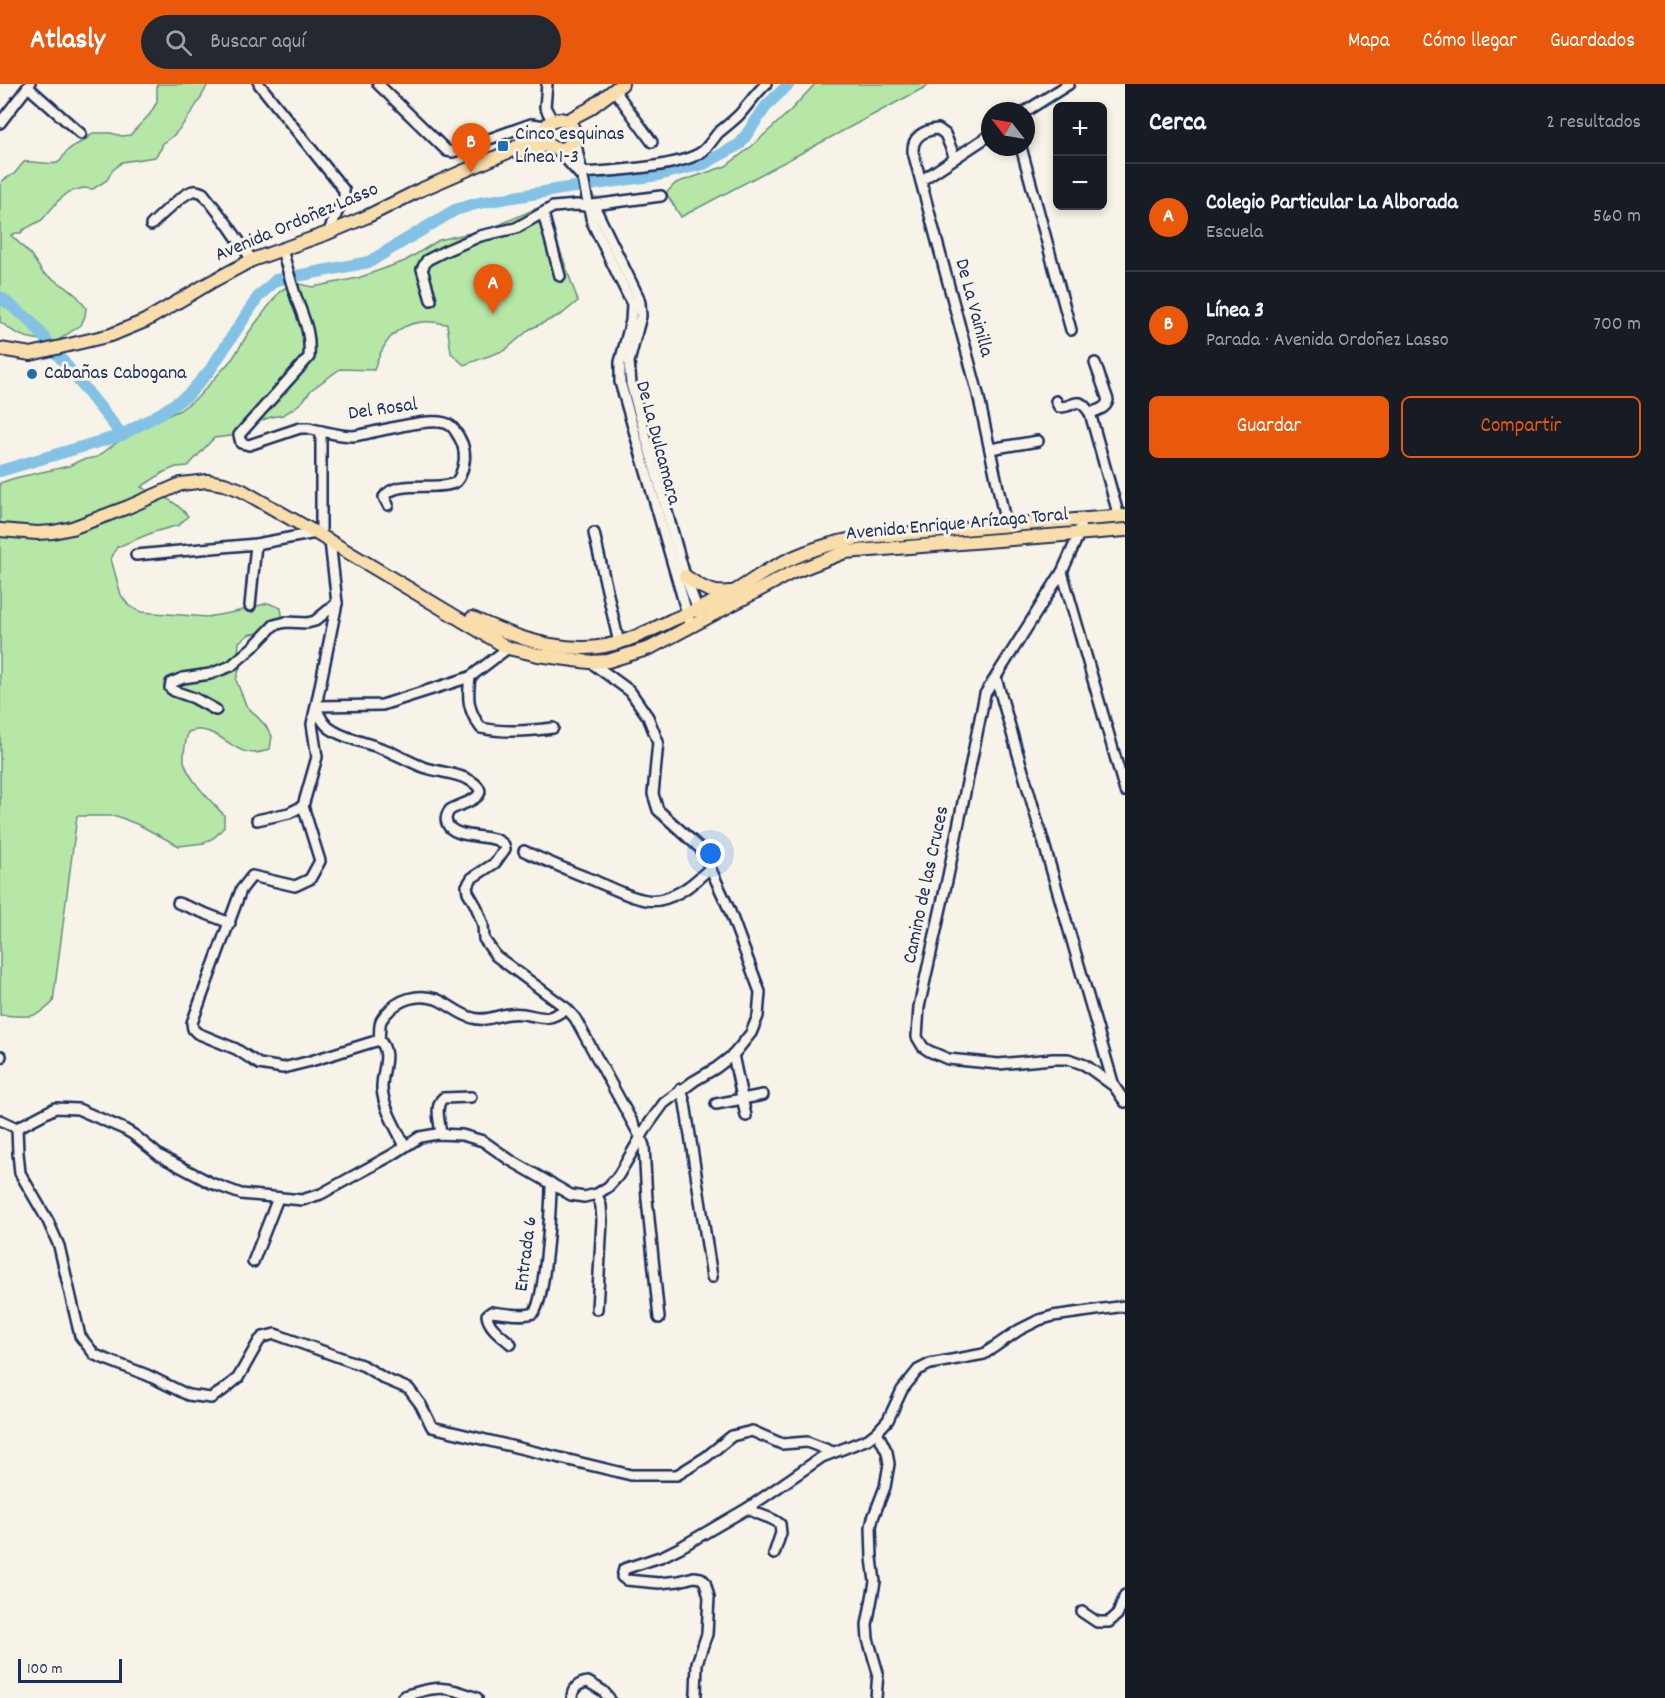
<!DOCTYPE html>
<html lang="es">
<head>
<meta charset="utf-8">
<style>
	:root { --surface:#171b24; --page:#242831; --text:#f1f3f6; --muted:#9ea1a6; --line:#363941; --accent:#ea580c }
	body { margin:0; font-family:Dekko,sans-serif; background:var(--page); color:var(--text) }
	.controls { position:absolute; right:18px; top:18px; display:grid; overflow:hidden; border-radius:9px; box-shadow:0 3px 9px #0003 }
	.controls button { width:54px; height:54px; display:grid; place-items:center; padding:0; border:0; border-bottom:2px solid var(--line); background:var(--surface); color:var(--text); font:30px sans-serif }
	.compass { position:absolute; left:981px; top:18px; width:54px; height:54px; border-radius:50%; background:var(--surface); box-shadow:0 3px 9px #0003; rotate:301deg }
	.scale { position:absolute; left:18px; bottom:15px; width:104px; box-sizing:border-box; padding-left:6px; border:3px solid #1b2f5e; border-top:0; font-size:16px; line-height:21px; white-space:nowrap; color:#1b2f5e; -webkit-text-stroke:4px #f7f3e8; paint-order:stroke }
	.you { position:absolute; left:711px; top:770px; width:21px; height:21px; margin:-15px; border:4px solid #fff; border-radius:50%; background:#1a73e8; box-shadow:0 0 0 9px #1a73e833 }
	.badge { display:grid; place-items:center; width:39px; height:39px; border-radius:50%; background:var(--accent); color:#fff; font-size:20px; font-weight:700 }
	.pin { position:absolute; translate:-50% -50px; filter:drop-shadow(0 2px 3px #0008) }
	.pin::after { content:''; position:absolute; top:32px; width:21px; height:18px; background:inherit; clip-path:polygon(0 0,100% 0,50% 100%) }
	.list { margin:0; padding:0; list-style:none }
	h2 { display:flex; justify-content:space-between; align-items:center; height:78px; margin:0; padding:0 24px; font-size:26px }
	h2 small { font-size:20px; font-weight:400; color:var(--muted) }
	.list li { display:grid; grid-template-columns:39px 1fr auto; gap:18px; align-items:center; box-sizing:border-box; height:108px; padding:0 24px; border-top:2px solid var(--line) }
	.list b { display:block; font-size:22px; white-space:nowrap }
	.list p { margin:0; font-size:20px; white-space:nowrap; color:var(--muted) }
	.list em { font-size:20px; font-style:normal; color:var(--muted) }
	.actions { display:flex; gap:12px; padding:18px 24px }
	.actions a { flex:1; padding:14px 0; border:2px solid var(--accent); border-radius:9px; text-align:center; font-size:21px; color:var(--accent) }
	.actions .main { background:var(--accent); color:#fff }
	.icon { flex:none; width:33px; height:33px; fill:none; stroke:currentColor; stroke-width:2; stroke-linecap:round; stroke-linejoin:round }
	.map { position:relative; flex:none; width:1125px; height:1614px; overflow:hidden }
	header { display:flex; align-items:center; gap:36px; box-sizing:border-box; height:84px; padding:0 30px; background:var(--accent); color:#fff }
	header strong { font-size:28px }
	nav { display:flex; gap:33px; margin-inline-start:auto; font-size:21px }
	.search { width:420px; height:54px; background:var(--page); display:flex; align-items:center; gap:15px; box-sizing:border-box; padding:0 21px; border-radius:33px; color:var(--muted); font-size:22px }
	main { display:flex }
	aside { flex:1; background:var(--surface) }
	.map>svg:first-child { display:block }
	.green { fill:#b6e7a6; stroke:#688b82; stroke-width:1.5 }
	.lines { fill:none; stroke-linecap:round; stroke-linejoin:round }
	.river { stroke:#84c2e5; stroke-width:12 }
	.minor-casing { stroke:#1b2f5e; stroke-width:14 }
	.major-casing { stroke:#1b2f5e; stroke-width:16 }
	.minor { stroke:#f7f3e8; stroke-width:9 }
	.major { stroke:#f9deab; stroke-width:12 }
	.poi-dot { fill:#1f6fb2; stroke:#f7f3e8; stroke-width:2 }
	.labels { text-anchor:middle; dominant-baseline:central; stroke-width:6; stroke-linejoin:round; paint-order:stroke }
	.poi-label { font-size:20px; fill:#1b2f5e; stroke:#f7f3e8; text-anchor:start }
	.street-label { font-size:20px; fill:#1b2f5e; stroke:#f7f3e8 }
</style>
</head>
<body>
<header>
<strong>Atlasly</strong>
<div class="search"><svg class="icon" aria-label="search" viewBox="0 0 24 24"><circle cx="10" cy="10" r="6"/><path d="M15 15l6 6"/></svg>Buscar aquí</div>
<nav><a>Mapa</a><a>Cómo llegar</a><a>Guardados</a></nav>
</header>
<main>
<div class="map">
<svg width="1125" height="1614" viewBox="0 0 1125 1614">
	<rect width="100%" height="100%" fill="#f7f3e8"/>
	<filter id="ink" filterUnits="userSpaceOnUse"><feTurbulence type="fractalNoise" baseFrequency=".0167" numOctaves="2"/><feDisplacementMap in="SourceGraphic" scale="12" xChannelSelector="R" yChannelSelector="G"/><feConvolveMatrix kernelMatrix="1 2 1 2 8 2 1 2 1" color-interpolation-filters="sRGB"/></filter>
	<g filter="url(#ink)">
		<!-- green -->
		<g class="green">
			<path d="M157,0H208C201,15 178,53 163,59L161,65L155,73L122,78L112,87L107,96L93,105L83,104L69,108L58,117L42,136L23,146L21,149H16L11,151L31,171L43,189L66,203L77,212L86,224L85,232L81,241L54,259C46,256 38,256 30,254C18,252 10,245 0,238V102L3,96L14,90L24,78C33,77 52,81 57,79C62,77 63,72 66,68C73,60 85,59 93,49H111L122,52L130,51L150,30L157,18Z"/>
			<path d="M815,0H931L681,133L666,109L676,99L726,82L752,62L789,28Z"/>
			<path d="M544,121L578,217L562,230L530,245L505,266L464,281L451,269L447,240C439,239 430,237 422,238C393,241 382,261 374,286L340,285L311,306L303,317L293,325L283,331L271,333L244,343L239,351L214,354L188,382L176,383L164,388L141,403C161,414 171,412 188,432L179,441L154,448L117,463L111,475L121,511L129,522L141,528L207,533L235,528L268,519L281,524L283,537L275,548L250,550L239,558L238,570L240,583L236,596L246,621L265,641L272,652L270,665C238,679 230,651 202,646C198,645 193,647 188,648C186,657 183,667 184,677C188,695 211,717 224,731V743L215,753L204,759L179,762L141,742L117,732H77L53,918C36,937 24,932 0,931V399L15,394L69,382L81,376L97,373L134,346L180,326L198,313L233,274L249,248L280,207L285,204L300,200L313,203L358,194L405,177L439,156L492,144Z"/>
		</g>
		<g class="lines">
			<!-- river -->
			<g class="river">
				<path d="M0,213L31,237L122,351"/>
				<path d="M0,387L122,351L163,328L189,310L210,286L258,213L276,196L369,178L455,126L479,119L561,105L658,91L704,80L740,60L767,21L789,0"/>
			</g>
			<defs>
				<g id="minor">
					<path d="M259,0L344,106V113L328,149"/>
					<path d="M378,0L447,67L453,68L531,40L546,42"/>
					<path d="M547,0L545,23L552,36"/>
					<path d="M28,3L81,50"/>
					<path d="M615,7L652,58"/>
					<path d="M1026,27L1069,0"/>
					<path d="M0,39L30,0"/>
					<path d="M574,51L592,138L632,220L631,237L620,278V298L689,536"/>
					<path d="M1021,63L1071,246"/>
					<path d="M557,65L582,93"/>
					<path d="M955,74L945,50L938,45C924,46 912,53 913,68L978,310L1006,441"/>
					<path d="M582,89C610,87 683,83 703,67C709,62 713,55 718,49C725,43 732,38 739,31C748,21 756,9 766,0"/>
					<path d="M922,96L990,51"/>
					<path d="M590,121L597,128L638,212L640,219L641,232L629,278L631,300L685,492L699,529"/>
					<path d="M543,129L560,192"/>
					<path d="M151,141C159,133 184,109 193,107C197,106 199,108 203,109L228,141L252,176"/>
					<path d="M282,165C286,180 290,195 295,210C303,234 311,246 309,273L239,351L241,359L249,361L300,344H308L321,347V452"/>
					<path d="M431,216L422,185L427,176L445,167L480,152L516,144L553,123L577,121L585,122L661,112"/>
					<path d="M1056,317L1059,323C1076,324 1076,309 1090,329L1119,433"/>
					<path d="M1090,329C1098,326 1106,325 1108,316L1095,279"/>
					<path d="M321,347C331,349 342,352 353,352C373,350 436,329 451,342C454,344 457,350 459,353C465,363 466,372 463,383C461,389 460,396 454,399C437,407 395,395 384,413L388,421"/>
					<path d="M990,365L1038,357"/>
					<path d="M1081,436L1079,450L1062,488L985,610L948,792L919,923L917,953L923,963L929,967L948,975L999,980L1053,975H1068L1085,981L1114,1002L1125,1018"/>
					<path d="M594,449L619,559"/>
					<path d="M136,471L256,460L316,449"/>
					<path d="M1062,488L1125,707"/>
					<path d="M250,522L256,460"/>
					<path d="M508,564L470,593L382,621L316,622C319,632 324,642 334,647C349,656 369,659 386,666C398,671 410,678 423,683C437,688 459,689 471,697C497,713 458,720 450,726C447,729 445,735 447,739C452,754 484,751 497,756C499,757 502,759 504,761L505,765L495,779L472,794L467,802L468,808L476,822L483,841L484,855L496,872L566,924L575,934L641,1054L644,1062L647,1115L659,1234"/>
					<path d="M470,593C467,614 468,627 481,644C505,649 528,647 553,644"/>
					<path d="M996,594L1114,1002"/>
					<path d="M216,626L194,614L174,607L170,604L171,599L183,594L210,590L231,582L253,563L274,541L286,538L307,539L315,537L337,519"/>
					<path d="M303,722L320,777L310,795L295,802L252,792L241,806L192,939L193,945L197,949L236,965L259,980L283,984L311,977L379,956C380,950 379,942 381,937C381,936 385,931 386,930C398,915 418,909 436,915C449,920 460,931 473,934C486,938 497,931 509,930C534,926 542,944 566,924"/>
					<path d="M257,736L289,729L303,722L317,673L312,640L316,622L337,519L330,457"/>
					<path d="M524,767C546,777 570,787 593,796C610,803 641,820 659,816C680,812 695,798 710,784"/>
					<path d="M178,819L230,839"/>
					<path d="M379,956C393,969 381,988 382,1005C384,1025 396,1044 405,1062"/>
					<path d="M733,971L746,1032"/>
					<path d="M0,974L1,972"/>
					<path d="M681,1005L685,1019L712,1193"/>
					<path d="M716,1020L763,1011"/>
					<path d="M0,1036L17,1044L55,1024L78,1025L124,1045L134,1051L160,1072L211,1099L241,1110L302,1116L321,1110L339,1100L392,1071L420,1053L437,1050L462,1051L483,1057L510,1076L571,1111L584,1113L597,1110L608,1103L618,1092L648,1041L664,1019L694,997L716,984L733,971L739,964L751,949L758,932L760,908L729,825L702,766L658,726L653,710L658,658L648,633L630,607L589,577"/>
					<path d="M17,1044L18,1069L20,1089L48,1137L59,1162L80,1252L95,1271L147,1291L188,1311L211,1314L222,1307L238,1294L259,1257L263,1253L275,1250L364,1282L385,1295L409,1305L421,1321L432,1343L631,1391H677L706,1373L732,1352L752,1347L782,1360L807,1358L833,1368"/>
					<path d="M441,1050C440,1039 434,1022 443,1014L471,1013"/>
					<path d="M253,1178L278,1114"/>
					<path d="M597,1225L602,1137L601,1122L597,1110"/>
					<path d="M511,1260C502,1252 488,1243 487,1231L491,1228C500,1229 525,1233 533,1229C545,1223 551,1117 551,1099"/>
					<path d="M748,1424C757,1432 771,1432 780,1440L781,1449L774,1470"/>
					<path d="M1082,1528L1097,1538H1109L1118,1530L1125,1511"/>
					<path d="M402,1614L404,1612C437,1602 445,1601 477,1614"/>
					<path d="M572,1614C572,1604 579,1599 588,1598L603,1607L609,1614"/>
					<path d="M695,1614L696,1610L697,1579L707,1550L709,1513L705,1498L701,1494L694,1493L679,1497L659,1499L626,1496L622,1493L624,1485L663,1472L681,1463L748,1424L822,1373L868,1355L877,1348L888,1336L902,1306L918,1286L930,1280L984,1270L1019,1246L1039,1236L1053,1232L1125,1222"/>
					<path d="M876,1614L878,1589L868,1555L867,1541L875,1498L872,1474L871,1443L873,1434L885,1403L889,1380L887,1368L877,1348"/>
				</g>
				<g id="major">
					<circle cx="559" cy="50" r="15"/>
					<path d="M566,37L589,25L622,0"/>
					<path d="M515,67L548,61"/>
					<path d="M0,265L31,270L111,251L145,237L211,198L252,176L328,149L366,133L420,106L508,68L545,45"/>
					<path d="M0,446L37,449L53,448L72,444L128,423L181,400L207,397L224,400L241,406L316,449L508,564L538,571L589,578L608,577L650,564L791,489L845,468L1125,446"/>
					<path d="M685,492C699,502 712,511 730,508"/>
					<path d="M472,534C509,550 539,563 581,564C613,565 644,550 672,536C693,527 715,518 735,507C748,500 760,490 774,483C802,468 833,458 864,453L1125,432"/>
				</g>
			</defs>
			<!-- minor casing -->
			<use href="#minor" class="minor-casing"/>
			<!-- major casing -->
			<use href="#major" class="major-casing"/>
			<!-- minor -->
			<use href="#minor" class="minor"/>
			<!-- major -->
			<use href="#major" class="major"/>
		</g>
	</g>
	<!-- markers -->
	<g class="poi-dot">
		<rect x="497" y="56" width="12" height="12" rx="3"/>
		<circle cx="32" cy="290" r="6"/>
	</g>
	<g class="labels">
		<!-- poi labels -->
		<g class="poi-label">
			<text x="515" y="51">Cinco esquinas<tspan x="515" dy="23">Línea 1-3</tspan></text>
			<text x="44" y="290">Cabañas Cabogana</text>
		</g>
		<!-- street labels -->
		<g class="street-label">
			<text transform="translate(297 139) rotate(-23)">Avenida Ordoñez Lasso</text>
			<text transform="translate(973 224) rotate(75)">De La Vainilla</text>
			<text transform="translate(383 326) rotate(-8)">Del Rosal</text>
			<text transform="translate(657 359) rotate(75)">De La Dulcamara</text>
			<text transform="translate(957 441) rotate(-5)">Avenida Enrique Arízaga Toral</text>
			<text transform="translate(927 801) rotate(-78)">Camino de las Cruces</text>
			<text transform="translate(527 1170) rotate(-83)">Entrada 6</text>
		</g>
	</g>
</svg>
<div class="controls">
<button>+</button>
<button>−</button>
</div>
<svg class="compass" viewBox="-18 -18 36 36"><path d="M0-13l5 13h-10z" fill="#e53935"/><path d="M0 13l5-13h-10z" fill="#9ea1a6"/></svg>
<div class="scale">100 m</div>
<div class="you"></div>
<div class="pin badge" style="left:493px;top:230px">A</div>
<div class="pin badge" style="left:471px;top:89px">B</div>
</div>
<aside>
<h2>Cerca<small>2 resultados</small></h2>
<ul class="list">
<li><span class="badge">A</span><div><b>Colegio Particular La Alborada</b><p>Escuela</p></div><em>560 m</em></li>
<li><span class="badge">B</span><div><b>Línea 3</b><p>Parada · Avenida Ordoñez Lasso</p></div><em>700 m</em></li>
</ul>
<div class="actions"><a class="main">Guardar</a><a>Compartir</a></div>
</aside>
</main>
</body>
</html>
